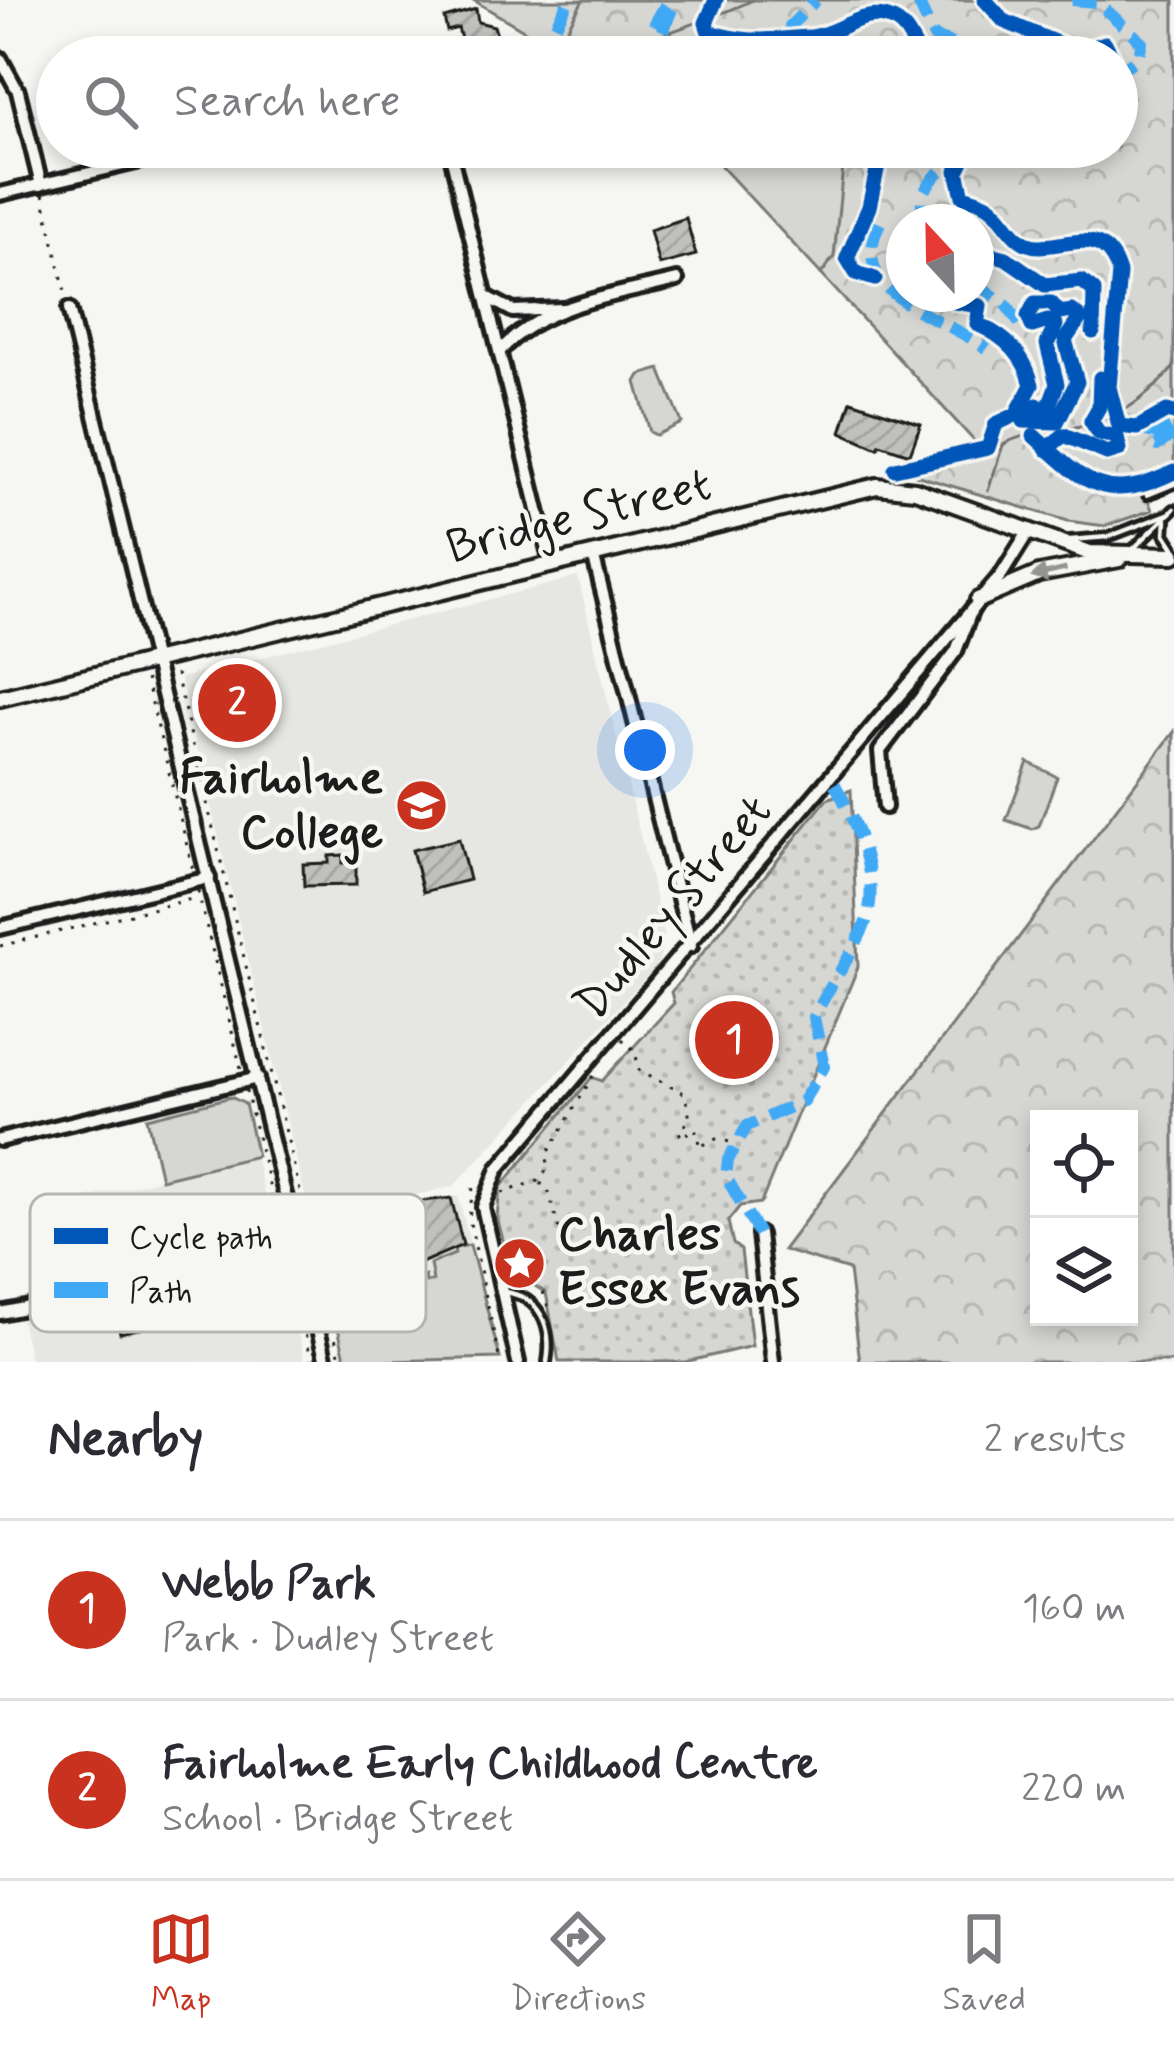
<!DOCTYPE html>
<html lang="en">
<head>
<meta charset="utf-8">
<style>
	:root { --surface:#fff; --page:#f7f7f7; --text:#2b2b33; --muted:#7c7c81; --line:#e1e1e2; --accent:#c8321e }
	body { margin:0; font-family:Mynerve,sans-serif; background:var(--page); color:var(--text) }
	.controls { position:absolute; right:36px; bottom:36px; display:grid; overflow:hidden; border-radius:0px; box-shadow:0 6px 18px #0003 }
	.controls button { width:108px; height:108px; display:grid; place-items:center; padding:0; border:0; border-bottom:3px solid var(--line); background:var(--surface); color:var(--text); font:60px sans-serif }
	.compass { position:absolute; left:886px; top:204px; width:108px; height:108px; border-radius:50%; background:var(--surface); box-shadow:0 6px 18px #0003; rotate:338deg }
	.you { position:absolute; left:645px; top:750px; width:42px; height:42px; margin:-30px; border:9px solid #fff; border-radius:50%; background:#1a73e8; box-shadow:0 0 0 18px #1a73e833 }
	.badge { display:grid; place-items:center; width:78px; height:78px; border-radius:50%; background:var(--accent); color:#fff; font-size:39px; font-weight:700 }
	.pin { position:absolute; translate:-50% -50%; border:6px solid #fff; box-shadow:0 3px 12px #0006 }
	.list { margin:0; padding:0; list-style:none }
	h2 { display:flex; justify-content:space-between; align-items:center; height:156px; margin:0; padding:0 48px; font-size:51px }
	h2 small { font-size:39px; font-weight:400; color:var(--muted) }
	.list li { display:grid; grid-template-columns:78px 1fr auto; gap:36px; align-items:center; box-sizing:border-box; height:180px; padding:0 48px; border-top:3px solid var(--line) }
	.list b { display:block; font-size:45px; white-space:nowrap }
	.list p { margin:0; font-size:39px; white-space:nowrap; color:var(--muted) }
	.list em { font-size:39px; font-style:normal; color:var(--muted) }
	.icon { flex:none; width:66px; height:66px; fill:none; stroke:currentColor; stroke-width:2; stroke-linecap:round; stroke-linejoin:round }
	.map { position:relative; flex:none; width:1174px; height:1362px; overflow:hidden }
	.search { position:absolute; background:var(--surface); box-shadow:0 6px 18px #0003; left:36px; right:36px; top:36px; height:132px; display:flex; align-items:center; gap:30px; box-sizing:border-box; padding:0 42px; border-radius:66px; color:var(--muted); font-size:45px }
	.sheet { height:516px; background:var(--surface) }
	nav { display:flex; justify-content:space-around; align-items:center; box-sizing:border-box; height:168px; border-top:3px solid var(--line); background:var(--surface); font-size:33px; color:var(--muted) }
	nav a { display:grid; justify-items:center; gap:6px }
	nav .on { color:var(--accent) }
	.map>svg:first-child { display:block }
	.built { fill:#e6e6e2 }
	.green { fill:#d6d6d2; stroke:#797977; stroke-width:3 }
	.forest { fill:url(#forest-crowns); stroke:#797977; stroke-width:3; fill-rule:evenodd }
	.park { fill:url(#park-dots); stroke:#797977; stroke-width:3 }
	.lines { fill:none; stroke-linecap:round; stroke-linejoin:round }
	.stream { stroke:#727271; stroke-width:3 }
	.building { fill:url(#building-hatch); stroke:#1c1c1c; stroke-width:3 }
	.lane-casing { stroke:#1c1c1c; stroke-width:14 }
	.street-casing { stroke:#1c1c1c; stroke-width:20 }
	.secondary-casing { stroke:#1c1c1c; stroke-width:22 }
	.path { stroke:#1c1c1c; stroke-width:3; stroke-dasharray:3 9; stroke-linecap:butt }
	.lane { stroke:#f6f6f2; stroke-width:4.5 }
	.street { stroke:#f6f6f2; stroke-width:10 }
	.secondary { stroke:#f6f6f2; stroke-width:14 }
	.quiet { stroke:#3fa9f5; stroke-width:12; stroke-dasharray:24 12; stroke-linecap:butt }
	.cycleway-casing { stroke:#f6f6f2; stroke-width:22 }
	.cycleway { stroke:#0057b8; stroke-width:15 }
	.oneway { fill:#949492 }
	.labels { text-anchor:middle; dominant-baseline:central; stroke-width:9; stroke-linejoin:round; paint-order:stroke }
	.street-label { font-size:48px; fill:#1c1c1c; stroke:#f6f6f2 }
	.poi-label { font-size:48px; font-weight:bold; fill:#1c1c1c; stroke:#f6f6f2; text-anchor:end }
	.key { fill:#f6f6f2; stroke:#b5b5b2; stroke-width:3 }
	.key-label { font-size:33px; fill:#1c1c1c }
</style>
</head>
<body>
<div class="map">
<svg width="1174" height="1362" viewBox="0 0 1174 1362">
	<defs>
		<pattern id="forest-crowns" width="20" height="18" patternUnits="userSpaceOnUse" patternTransform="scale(3)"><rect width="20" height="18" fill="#d6d6d2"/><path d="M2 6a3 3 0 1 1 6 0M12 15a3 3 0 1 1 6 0" fill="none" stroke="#b7b7b4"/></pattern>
		<pattern id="park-dots" width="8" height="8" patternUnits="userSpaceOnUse" patternTransform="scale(3)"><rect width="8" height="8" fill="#d6d6d2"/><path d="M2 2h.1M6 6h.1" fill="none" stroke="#b7b7b4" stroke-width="1.8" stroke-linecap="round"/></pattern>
		<pattern id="building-hatch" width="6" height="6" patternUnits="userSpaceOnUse" patternTransform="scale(3)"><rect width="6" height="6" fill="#c0c0bd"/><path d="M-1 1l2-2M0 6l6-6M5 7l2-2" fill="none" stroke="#a4a4a2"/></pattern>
	</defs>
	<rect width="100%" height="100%" fill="#f6f6f2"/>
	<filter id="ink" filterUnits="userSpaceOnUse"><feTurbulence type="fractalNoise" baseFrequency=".00833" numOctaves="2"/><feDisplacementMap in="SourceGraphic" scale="24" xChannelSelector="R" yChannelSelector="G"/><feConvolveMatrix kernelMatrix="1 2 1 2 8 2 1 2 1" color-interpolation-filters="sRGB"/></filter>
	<g filter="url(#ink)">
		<!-- built -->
		<g class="built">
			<path d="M578,577L664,935L659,963L454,1186L311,1220L180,678Z"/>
			<path d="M255,1156L305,1362H31L21,1320L69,1308L45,1208Z"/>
			<path d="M458,1196L500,1358L346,1362L314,1232Z"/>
		</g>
		<!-- green -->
		<g class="green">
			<path d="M473,0H583L562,38L542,41Z"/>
			<path d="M780,147L847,150L834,257L821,274L710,154Z"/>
			<path d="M660,369L682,423L656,435L650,432L636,382L640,375Z"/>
			<path d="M1028,762L1057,777L1039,826L1032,829L1006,820Z"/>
			<path d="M231,1097L245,1104L257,1156L161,1179L147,1118Z"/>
			<path d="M470,1245L500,1358L346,1362L332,1302L376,1291L382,1295L380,1286L425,1276L426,1282L433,1281L430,1264L455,1254L454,1248Z"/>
		</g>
		<!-- forest -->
		<g class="forest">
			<path d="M583,0H1174V467L1145,492L1152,510L1105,526L1068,521L912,474L908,460L976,443L821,274L834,257L845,147H1117V57H564L562,38ZM904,222H976V294H904Z"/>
			<path d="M1174,732V1362H860L849,1270L783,1250ZM1129,1119V1317H1039V1119Z"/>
		</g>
		<!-- park -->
		<path class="park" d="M851,790L858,967L761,1203L740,1206L728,1221L733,1244L741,1250L752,1346L685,1362H559L546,1293L511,1271L497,1217L500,1188L592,1077L602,1081L674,1003L671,992L827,799Z"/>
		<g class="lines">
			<!-- stream -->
			<g class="stream">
				<path d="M608,57C655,34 705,23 753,0"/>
				<path d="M988,491L1003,445C1020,434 1038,434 1059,430C1111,422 1138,408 1174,367"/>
			</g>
		</g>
		<!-- building -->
		<g class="building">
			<path d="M476,9L478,22L494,26L499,42L471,50L463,46L458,28L447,31L444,18Z"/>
			<path d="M686,218L696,255L659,265L650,230Z"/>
			<path d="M851,401L921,424L910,454L880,444L878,448L841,432Z"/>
			<path d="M459,839L469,880L423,892L412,850Z"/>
			<path d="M343,855V863L356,862V885L304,886L303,864L329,863V856Z"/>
			<path d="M451,1198L463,1245L419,1264H412L411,1257L369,1268L375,1290L331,1301L321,1260L386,1247L378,1215L385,1213L383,1205Z"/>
			<path d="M137,1300L140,1308L152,1305L156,1325L120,1333L116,1313L130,1310L131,1302Z"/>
		</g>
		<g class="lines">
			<defs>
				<g id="lane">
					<path d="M1147,495L1174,484"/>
					<path d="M1166,520L1165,534L1174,548"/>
					<path d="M1070,540L1108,537L1168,514"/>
					<path d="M1131,551L1174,509"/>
					<path d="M504,1292C540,1296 553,1327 547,1362"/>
				</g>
				<g id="street">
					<path d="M0,58L18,91L41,185"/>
					<path d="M449,147L551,563"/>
					<path d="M0,194L200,147"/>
					<path d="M487,297L513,311L563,309"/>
					<path d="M69,309L326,1362"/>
					<path d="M500,351C543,303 618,295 677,280"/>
					<path d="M593,554L691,946"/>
					<path d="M885,807L880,751L956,651L972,609"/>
					<path d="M0,928L209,878"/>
					<path d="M0,1140L258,1078"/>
					<path d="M759,1234L773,1362"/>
					<path d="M0,1313L59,1301"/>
					<path d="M518,1362L483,1207L498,1169L1002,574L1027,534"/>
				</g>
				<g id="secondary">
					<path d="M978,600L1039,574L1119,559"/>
					<path d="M0,698L877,486L915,490L1090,553L1174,555"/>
				</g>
			</defs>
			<!-- lane casing -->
			<use href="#lane" class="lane-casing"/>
			<!-- street casing -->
			<use href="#street" class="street-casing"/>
			<!-- secondary casing -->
			<use href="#secondary" class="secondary-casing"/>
			<!-- path -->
			<g class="path">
				<path d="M43,194L66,296"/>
				<path d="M176,674L341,1362"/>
				<path d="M146,679L193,870"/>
				<path d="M198,891L241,1069"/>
				<path d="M0,946L196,898"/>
				<path d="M622,1039L635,1051L639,1070L685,1094L690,1119L679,1132L682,1138L693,1128L700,1135L699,1147L716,1139L735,1143"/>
				<path d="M246,1090L312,1362"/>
				<path d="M540,1183L548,1189L562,1241L580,1266"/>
				<path d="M473,1188L469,1218L500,1362"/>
				<path d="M502,1193L538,1181L548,1168L547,1155L593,1076"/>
				<path d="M543,1292L550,1313"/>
			</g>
			<!-- lane -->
			<use href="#lane" class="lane"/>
			<!-- street -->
			<use href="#street" class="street"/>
			<!-- secondary -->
			<use href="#secondary" class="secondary"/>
			<!-- quiet -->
			<g class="quiet">
				<path d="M917,0L934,37L989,57"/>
				<path d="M1072,0L1097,2L1142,42L1138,58L1117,72"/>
				<path d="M672,9L662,34L673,57"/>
				<path d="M791,34L790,26L816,0"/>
				<path d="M539,57L569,0"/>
				<path d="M636,57L668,0"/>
				<path d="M933,222C902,197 944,172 958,150"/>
				<path d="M880,223C844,297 941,314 987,349"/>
				<path d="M976,283L1006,305L1026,332"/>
				<path d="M1169,425L1151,435L1149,443L1157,446L1174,433"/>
				<path d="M759,1234L726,1177L728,1160L747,1126L803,1101L824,1067L814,1017C829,987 850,958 864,927C884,880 854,816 830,776"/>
			</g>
			<defs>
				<g id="cycleway">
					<path d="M716,0L706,23L709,32C751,45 771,39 811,37C839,35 863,6 893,20C908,27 912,43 921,57"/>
					<path d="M985,0L1004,21L1078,52L1105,43L1112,57"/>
					<path d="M969,147L957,171L963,196C972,199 982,201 989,206C1007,218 1014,247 1040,246C1072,245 1105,226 1119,273L1109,387L1119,426L1137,428L1167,411L1174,413"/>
					<path d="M976,250L1006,258L1045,285L1082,281L1094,291L1093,332"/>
					<path d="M875,279L856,273L847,258L869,207L882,147"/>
					<path d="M947,294L955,302L980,306L977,324C1005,336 1025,355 1032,385L1018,411"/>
					<path d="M1021,416L1047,411L1057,384L1047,344L1056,325L1048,321L1032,326L1028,316L1035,303H1051L1060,313L1072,311L1080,318L1065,340L1077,382L1057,422L1024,421"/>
					<path d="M1034,436C1084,482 1105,506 1174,472"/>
					<path d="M1046,449L1064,435L1107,453L1120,449L1117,437L1099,433L1091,421L1099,407L1100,378"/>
					<path d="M895,469L988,448L996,424L1037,405"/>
				</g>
			</defs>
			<!-- cycleway casing -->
			<use href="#cycleway" class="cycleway-casing"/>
			<!-- cycleway -->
			<use href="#cycleway" class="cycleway"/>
		</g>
		<!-- one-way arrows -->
		<defs><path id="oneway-solid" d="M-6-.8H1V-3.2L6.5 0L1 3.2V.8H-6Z" transform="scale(3)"/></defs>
		<use class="oneway" href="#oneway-solid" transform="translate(1049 573) rotate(167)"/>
	</g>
	<!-- icons -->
	<defs>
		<symbol id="school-disc" viewBox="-11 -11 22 22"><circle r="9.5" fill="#c8321e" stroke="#f6f6f2"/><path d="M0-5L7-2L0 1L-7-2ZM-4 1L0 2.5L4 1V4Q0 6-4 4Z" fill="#fff"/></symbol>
		<symbol id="sight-disc" viewBox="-11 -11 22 22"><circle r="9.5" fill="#c8321e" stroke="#f6f6f2"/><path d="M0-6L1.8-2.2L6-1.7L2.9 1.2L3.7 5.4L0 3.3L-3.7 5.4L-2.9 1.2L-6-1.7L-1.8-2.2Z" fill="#fff"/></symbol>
	</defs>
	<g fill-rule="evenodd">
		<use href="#school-disc" x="392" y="776" width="59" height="59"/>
		<use href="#sight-disc" x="490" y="1234" width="59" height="59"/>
	</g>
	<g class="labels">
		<!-- street labels -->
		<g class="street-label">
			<text transform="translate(579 517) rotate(-14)">Bridge Street</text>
			<text transform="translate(674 908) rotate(-50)">Dudley Street</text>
		</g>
		<!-- poi labels -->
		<g class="poi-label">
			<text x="383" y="778">Fairholme<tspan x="383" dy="55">College</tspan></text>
			<text x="558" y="1235" text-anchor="start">Charles<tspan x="558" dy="55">Essex Evans</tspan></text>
		</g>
	</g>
	<!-- legend -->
	<rect x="30" y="1194" width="396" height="138" rx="18" class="key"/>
	<rect x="54" y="1228" width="54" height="16" fill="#0057b8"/>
	<rect x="54" y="1282" width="54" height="16" fill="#3fa9f5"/>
	<g class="key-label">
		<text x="129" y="1248">Cycle path</text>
		<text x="129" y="1302">Path</text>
	</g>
</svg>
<div class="controls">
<button><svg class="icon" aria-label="locate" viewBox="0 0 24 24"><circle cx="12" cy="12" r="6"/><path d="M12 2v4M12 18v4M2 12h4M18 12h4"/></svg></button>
<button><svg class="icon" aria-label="layers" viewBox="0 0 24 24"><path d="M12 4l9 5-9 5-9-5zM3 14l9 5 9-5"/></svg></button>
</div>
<svg class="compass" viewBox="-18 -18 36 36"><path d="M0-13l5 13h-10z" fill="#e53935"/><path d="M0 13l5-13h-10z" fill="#7c7c81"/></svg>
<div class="you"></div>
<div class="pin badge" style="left:734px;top:1040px">1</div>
<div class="pin badge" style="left:237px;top:703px">2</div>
<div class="search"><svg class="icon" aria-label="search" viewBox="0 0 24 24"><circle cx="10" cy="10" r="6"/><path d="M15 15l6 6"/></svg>Search here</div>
</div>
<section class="sheet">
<h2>Nearby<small>2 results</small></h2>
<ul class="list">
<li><span class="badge">1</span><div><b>Webb Park</b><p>Park · Dudley Street</p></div><em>160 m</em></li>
<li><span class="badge">2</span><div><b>Fairholme Early Childhood Centre</b><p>School · Bridge Street</p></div><em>220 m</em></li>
</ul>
</section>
<nav>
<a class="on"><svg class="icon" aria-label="map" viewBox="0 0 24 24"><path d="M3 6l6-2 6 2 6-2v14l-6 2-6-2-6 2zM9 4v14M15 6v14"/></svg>Map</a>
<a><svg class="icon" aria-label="directions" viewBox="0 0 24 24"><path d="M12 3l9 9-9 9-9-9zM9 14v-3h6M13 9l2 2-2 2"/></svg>Directions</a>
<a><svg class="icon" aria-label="saved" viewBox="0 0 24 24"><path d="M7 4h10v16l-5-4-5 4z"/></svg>Saved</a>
</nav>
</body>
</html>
